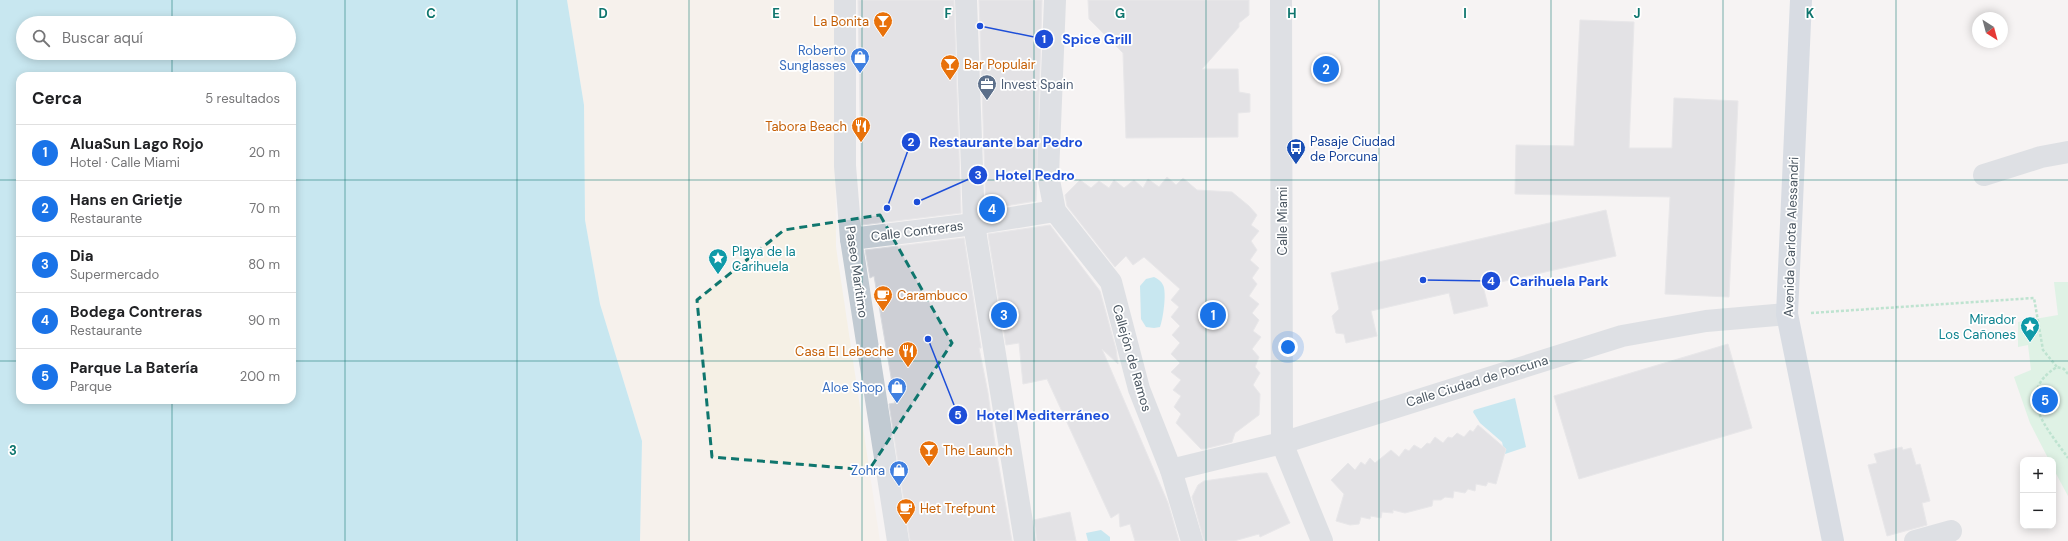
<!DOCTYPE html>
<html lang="es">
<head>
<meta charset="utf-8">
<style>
	:root { --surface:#fff; --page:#f6f6f6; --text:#202124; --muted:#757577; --line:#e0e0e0; --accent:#1a73e8 }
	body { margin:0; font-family:"DM Sans",sans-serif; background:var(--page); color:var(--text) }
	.controls { position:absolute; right:12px; bottom:12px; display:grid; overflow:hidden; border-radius:8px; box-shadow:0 2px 10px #0003 }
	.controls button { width:36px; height:36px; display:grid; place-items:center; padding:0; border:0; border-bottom:1px solid var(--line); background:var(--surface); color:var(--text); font:20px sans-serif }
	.compass { position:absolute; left:1972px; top:12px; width:36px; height:36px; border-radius:50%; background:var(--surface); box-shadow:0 2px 10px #0003; rotate:144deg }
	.you { position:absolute; left:1288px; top:347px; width:14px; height:14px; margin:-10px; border:3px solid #fff; border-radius:50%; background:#1a73e8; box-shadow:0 0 0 6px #1a73e833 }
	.badge { display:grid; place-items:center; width:26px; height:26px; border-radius:50%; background:var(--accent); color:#fff; font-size:13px; font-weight:700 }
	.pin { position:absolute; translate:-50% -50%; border:2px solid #fff; box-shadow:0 1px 4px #0006 }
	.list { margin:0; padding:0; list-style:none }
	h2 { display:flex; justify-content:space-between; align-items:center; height:52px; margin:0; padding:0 16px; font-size:17px }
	h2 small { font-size:13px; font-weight:400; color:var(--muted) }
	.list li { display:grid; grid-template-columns:26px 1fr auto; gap:12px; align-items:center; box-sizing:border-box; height:56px; padding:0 16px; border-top:1px solid var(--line) }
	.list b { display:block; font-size:15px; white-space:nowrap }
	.list p { margin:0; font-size:13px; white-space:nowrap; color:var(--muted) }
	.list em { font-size:13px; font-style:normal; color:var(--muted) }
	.icon { flex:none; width:22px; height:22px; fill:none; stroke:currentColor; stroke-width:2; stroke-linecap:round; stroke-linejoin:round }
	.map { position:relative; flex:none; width:2068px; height:541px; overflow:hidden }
	.search { position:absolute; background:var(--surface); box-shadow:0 2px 10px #0003; left:16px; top:16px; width:280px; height:44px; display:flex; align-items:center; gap:10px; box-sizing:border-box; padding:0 14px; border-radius:22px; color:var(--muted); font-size:15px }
	.panel { position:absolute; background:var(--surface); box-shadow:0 2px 10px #0003; left:16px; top:72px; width:280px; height:332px; border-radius:12px }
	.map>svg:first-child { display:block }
	.green { fill:#c3f1d5 }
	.sand { fill:#f5f0e5 }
	.water { fill:#90daee; fill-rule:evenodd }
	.building { fill:#cdcfd5; stroke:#d7d9de }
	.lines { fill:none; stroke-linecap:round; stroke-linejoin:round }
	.path { stroke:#7ad0a6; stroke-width:2.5; stroke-dasharray:3 2; stroke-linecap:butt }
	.minor { stroke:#c1cad2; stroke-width:22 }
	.major { stroke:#b3c2d1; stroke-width:22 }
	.marked { fill:none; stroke:#0f766e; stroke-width:3; stroke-dasharray:8 5; stroke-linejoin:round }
	.grid { fill:none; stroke:#0f766e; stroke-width:1; stroke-opacity:0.55 }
	.labels { text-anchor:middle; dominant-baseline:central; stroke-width:3.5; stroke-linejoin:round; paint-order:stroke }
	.food-label { font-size:13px; fill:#c56008; stroke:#fff; text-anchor:start }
	.shop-label { font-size:13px; fill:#366cbe; stroke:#fff; text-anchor:end }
	.service-label { font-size:13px; fill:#4e5e75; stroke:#fff; text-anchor:start }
	.transit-label { font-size:13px; fill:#164399; stroke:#fff; text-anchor:start }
	.street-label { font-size:13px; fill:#4a5661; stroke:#fff }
	.culture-label { font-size:13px; fill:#0d838f; stroke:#fff; text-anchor:start }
	.grid-label { font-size:13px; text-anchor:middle; font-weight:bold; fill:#0f766e; stroke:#fff; stroke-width:3.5; stroke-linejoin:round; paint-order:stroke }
	.leader { fill:none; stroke:#1d4ed8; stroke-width:1.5 }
	.callout-dot { fill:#1d4ed8; stroke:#fff; stroke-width:1.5 }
	.mark-label { font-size:12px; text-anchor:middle; font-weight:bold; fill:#fff }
	.callout-label { font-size:14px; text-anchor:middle; font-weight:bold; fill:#1d4ed8; stroke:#fff; stroke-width:3.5; stroke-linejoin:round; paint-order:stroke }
</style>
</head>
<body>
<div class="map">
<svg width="2068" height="541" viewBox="0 0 2068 541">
	<rect width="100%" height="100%" fill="#f5f3f3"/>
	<!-- green -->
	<path class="green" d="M2054,282H2068V496L2053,468V460H2049L2030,423L2014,377L2031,370L2028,345L2018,347V322L2058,315Z"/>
	<!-- sand -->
	<path class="sand" d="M567,0H835L836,247L880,541H640L642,441L600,304L585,220L584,105Z"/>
	<!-- water -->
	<g class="water">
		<path d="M0,0H567L584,105L585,220L600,304L642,441L640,541H0ZM23,23H289V53H23ZM20,76H292V400H20Z"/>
		<path d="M1154,277C1158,279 1161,281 1163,285C1167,292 1163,320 1160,327L1154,328L1146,327L1141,319L1140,286L1146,279Z"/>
		<path d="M1515,398L1526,447L1505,454L1502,442L1480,423L1473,412L1474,410Z"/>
		<path d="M1101,530L1110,537V541H1088L1086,533Z"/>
	</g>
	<!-- building -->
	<g class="building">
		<path d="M858,0H954L961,213L862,225Z"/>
		<path d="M979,0H1042L1036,201L986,209Z"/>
		<path d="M1088,0H1249V15L1239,23V27L1202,69H1238L1239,92L1250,94V112L1238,113V137L1126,138L1123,53L1089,19Z"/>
		<path d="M1580,20L1634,22L1629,148H1672L1674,98L1738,101L1729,297L1665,294L1670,197L1515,194L1516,145L1574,146Z"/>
		<path d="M1167,177L1176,185L1183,178L1197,190L1232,192L1249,206L1257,215L1251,225L1259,231L1251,241L1257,250L1250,260L1259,268L1252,278L1257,284L1249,296L1259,304L1252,313L1259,320L1253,331L1261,337L1252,349L1259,357L1255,367L1260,373L1253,385L1260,394L1259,415L1235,433L1232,442L1204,449H1201L1176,423L1181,414L1174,407L1181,396L1173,390L1181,380L1171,372L1180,363L1171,354L1180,343L1172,335L1180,326L1171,317L1179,307L1171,300L1180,289L1144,257L1133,265L1126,256L1115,267L1067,206L1065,195L1080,180L1091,188L1099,181L1109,188L1114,180L1124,188L1134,180L1143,188L1148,179L1159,187Z"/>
		<path d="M1606,210L1616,256L1483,286L1488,306L1454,314L1449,293L1371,311L1377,336L1346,343L1344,334L1336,333L1332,316L1339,309L1331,273Z"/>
		<path d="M1050,225L1100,291L1116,349L1118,364L1102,349L1168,503L1179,541H1135L1130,524L1120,527L1119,513L1111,518L1047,379L1023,384L1019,343L1006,345L988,234Z"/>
		<path d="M964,238L981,348H979L988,393L995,444L1012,541H910L889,404L895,403L891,377L874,276L870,278L865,250Z"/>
		<path d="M1728,344L1752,428L1579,479L1554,396Z"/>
		<path d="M1478,425L1506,449L1496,484L1488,482L1486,486L1476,484L1475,491L1468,489L1465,493L1454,491L1453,498L1445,497L1441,500H1433L1432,506L1405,513L1393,510V513L1382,512L1381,518L1371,516L1370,519L1361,517L1359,524L1350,525L1336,521L1344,494L1331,480L1348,463L1355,470L1361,462L1365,465L1370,458L1375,463L1391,450L1399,457L1405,449L1409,451L1414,445L1421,449L1427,443L1430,444L1435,437L1443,443L1448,437L1452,438L1457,433L1464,437L1470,430L1473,432Z"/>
		<path d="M1902,447L1903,450L1911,448L1916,465L1920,464L1930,501L1922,503L1927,525L1887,536L1868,465L1877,463L1874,454Z"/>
		<path d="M1260,473H1267L1290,523L1260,537L1259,534L1234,541H1204L1192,497L1198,485L1204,481Z"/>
		<path d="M1070,512L1076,541H1037L1034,520Z"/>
	</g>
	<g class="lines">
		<!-- path -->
		<g class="path">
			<path d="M1811,313L2034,298L2043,350L2057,367"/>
			<path d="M2068,374L2064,369L2057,367C2013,394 2048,429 2068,458"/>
		</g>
		<!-- minor -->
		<g class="minor">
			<path d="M845,0V166L851,239L898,541"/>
			<path d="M966,0L974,224L1025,541"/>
			<path d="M1055,0L1048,175L1055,211L1111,282L1139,389L1171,470L1192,541"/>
			<path d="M1281,0L1282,443L1322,541"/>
			<path d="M1984,175L2041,157L2068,152"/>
			<path d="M851,239L974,224L1055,211"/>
			<path d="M1171,470L1282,443L1622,336L1706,321L1787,314"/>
			<path d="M1915,541L1951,531"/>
		</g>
		<!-- major -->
		<path class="major" d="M1801,0L1787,314L1833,541"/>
	</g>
	<!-- marked area -->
	<path d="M0 0H2068V541H0ZM880,215L952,343L869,470L712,457L697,300L784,230Z" fill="#f5f3f3" fill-opacity=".55" fill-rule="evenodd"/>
	<path class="marked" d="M880,215L952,343L869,470L712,457L697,300L784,230Z"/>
	<!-- grid -->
	<path class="grid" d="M172,0V23M345,0V541M517,0V541M689,0V541M862,0V541M1034,0V541M1206,0V541M1379,0V541M1551,0V541M1723,0V541M1896,0V541M172,53V76M0,180H20M292,180H2068M0,361H20M292,361H2068M172,400V541"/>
	<!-- icons -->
	<defs>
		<symbol id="bar-pin" viewBox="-11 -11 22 30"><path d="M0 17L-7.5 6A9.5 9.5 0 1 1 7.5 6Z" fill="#e8710a" stroke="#fff"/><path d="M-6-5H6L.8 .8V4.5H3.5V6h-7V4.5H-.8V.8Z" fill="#fff"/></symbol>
		<symbol id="shop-pin" viewBox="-11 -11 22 30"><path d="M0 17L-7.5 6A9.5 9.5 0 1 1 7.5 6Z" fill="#3f7fe0" stroke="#fff"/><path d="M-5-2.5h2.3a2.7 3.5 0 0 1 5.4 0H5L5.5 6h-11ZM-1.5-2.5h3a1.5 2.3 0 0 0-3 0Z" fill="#fff"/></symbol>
		<symbol id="office-pin" viewBox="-11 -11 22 30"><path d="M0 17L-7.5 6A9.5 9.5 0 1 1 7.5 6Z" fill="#5c6f8a" stroke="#fff"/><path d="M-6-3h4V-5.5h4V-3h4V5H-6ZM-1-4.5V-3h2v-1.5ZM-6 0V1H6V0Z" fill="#fff"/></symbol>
		<symbol id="restaurant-pin" viewBox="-11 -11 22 30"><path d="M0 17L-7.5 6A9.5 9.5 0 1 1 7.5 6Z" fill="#e8710a" stroke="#fff"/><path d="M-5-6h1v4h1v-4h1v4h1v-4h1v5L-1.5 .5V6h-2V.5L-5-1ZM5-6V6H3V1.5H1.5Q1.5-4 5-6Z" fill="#fff"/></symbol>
		<symbol id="bus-pin" viewBox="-11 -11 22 30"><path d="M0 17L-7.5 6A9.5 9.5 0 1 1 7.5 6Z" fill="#1a4fb4" stroke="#fff"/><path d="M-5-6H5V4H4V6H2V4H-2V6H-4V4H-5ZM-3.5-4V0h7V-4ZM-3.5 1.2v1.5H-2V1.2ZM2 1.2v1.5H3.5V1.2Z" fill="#fff"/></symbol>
		<symbol id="sight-pin" viewBox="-11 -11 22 30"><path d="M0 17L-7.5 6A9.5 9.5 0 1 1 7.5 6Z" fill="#0f9aa8" stroke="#fff"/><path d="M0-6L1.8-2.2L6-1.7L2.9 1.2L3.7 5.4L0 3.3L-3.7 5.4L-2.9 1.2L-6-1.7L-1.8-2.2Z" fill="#fff"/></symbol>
		<symbol id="cafe-pin" viewBox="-11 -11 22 30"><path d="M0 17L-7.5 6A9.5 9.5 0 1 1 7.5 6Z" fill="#e8710a" stroke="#fff"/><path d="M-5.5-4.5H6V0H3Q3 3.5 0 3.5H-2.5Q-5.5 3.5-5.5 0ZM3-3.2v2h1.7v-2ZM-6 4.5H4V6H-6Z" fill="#fff"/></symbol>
	</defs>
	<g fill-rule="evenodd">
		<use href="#bar-pin" x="872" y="10" width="22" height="30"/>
		<use href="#shop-pin" x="849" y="46" width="22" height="30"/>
		<use href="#bar-pin" x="939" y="53" width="22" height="30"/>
		<use href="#office-pin" x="976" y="73" width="22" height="30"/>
		<use href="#restaurant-pin" x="850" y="115" width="22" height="30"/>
		<use href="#bus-pin" x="1285" y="137" width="22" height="30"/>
		<use href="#sight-pin" x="707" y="247" width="22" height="30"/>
		<use href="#cafe-pin" x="872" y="284" width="22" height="30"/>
		<use href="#sight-pin" x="2019" y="315" width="22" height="30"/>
		<use href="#restaurant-pin" x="897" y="340" width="22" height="30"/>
		<use href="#shop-pin" x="886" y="376" width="22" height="30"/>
		<use href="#bar-pin" x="918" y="439" width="22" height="30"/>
		<use href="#shop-pin" x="888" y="459" width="22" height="30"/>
		<use href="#cafe-pin" x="895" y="497" width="22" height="30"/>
	</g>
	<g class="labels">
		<!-- food labels -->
		<g class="food-label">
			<text x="869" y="21" text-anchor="end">La Bonita</text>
			<text x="964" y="64">Bar Populair</text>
			<text x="847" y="126" text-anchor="end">Tabora Beach</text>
			<text x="897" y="295">Carambuco</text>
			<text x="894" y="351" text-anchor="end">Casa El Lebeche</text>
			<text x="943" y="450">The Launch</text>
			<text x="920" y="508">Het Trefpunt</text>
		</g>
		<!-- shop labels -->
		<g class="shop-label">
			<text x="846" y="50">Roberto<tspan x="846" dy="15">Sunglasses</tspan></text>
			<text x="883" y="387">Aloe Shop</text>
			<text x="885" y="470">Zohra</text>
		</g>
		<!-- service labels -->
		<g class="service-label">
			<text x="1001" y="84">Invest Spain</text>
		</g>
		<!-- transit labels -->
		<g class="transit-label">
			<text x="1310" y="141">Pasaje Ciudad<tspan x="1310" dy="15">de Porcuna</tspan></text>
		</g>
		<!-- street labels -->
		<g class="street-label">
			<text transform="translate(1282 221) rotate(-90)">Calle Miami</text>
			<text transform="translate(917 231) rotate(-7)">Calle Contreras</text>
			<text transform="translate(1791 237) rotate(-88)">Avenida Carlota Alessandri</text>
			<text transform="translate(857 272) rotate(82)">Paseo Marítimo</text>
			<text transform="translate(1132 358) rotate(74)">Callejón de Ramos</text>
			<text transform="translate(1477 381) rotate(-17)">Calle Ciudad de Porcuna</text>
		</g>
		<!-- culture labels -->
		<g class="culture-label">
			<text x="732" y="251">Playa de la<tspan x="732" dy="15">Carihuela</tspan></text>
			<text x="2016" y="319" text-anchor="end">Mirador<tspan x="2016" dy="15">Los Cañones</tspan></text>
		</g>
	</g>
	<g class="grid-label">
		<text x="431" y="18">C</text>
		<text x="603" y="18">D</text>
		<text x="776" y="18">E</text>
		<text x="948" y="18">F</text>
		<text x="1120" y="18">G</text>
		<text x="1292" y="18">H</text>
		<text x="1465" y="18">I</text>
		<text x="1637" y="18">J</text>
		<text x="1810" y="18">K</text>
		<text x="13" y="455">3</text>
	</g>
	<!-- callouts -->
	<path class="leader" d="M980 26L1044 39M887 208L911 142M917 202L978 175M1423 280L1491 281M928 339L958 415"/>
	<g class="callout-dot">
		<circle cx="980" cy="26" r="4"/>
		<circle cx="887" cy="208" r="4"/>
		<circle cx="917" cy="202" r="4"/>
		<circle cx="1423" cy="280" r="4"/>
		<circle cx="928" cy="339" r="4"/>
		<circle cx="1044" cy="39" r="10"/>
		<circle cx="911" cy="142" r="10"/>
		<circle cx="978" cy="175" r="10"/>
		<circle cx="1491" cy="281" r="10"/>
		<circle cx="958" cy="415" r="10"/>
	</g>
	<g class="mark-label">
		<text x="1044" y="43">1</text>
		<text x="911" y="146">2</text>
		<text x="978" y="179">3</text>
		<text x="1491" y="285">4</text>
		<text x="958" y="419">5</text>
	</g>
	<g class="callout-label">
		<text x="1097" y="44">Spice Grill</text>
		<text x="1006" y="147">Restaurante bar Pedro</text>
		<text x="1035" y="180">Hotel Pedro</text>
		<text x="1559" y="286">Carihuela Park</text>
		<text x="1043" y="420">Hotel Mediterráneo</text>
	</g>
</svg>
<div class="controls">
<button>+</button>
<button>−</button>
</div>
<svg class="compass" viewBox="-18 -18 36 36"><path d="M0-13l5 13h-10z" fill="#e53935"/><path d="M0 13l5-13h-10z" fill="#757577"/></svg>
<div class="you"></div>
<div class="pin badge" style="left:1213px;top:315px">1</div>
<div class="pin badge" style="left:1326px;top:69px">2</div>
<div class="pin badge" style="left:1004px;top:315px">3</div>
<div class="pin badge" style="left:992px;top:209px">4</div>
<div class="pin badge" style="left:2045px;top:400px">5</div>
<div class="search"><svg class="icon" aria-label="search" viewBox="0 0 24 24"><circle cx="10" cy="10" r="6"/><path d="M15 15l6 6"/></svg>Buscar aquí</div>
<section class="panel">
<h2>Cerca<small>5 resultados</small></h2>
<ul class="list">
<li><span class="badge">1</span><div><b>AluaSun Lago Rojo</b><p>Hotel · Calle Miami</p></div><em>20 m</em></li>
<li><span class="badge">2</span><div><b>Hans en Grietje</b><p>Restaurante</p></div><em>70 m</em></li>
<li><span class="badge">3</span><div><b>Dia</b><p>Supermercado</p></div><em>80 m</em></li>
<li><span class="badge">4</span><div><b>Bodega Contreras</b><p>Restaurante</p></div><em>90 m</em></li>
<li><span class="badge">5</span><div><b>Parque La Batería</b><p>Parque</p></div><em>200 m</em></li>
</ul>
</section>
</div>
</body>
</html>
